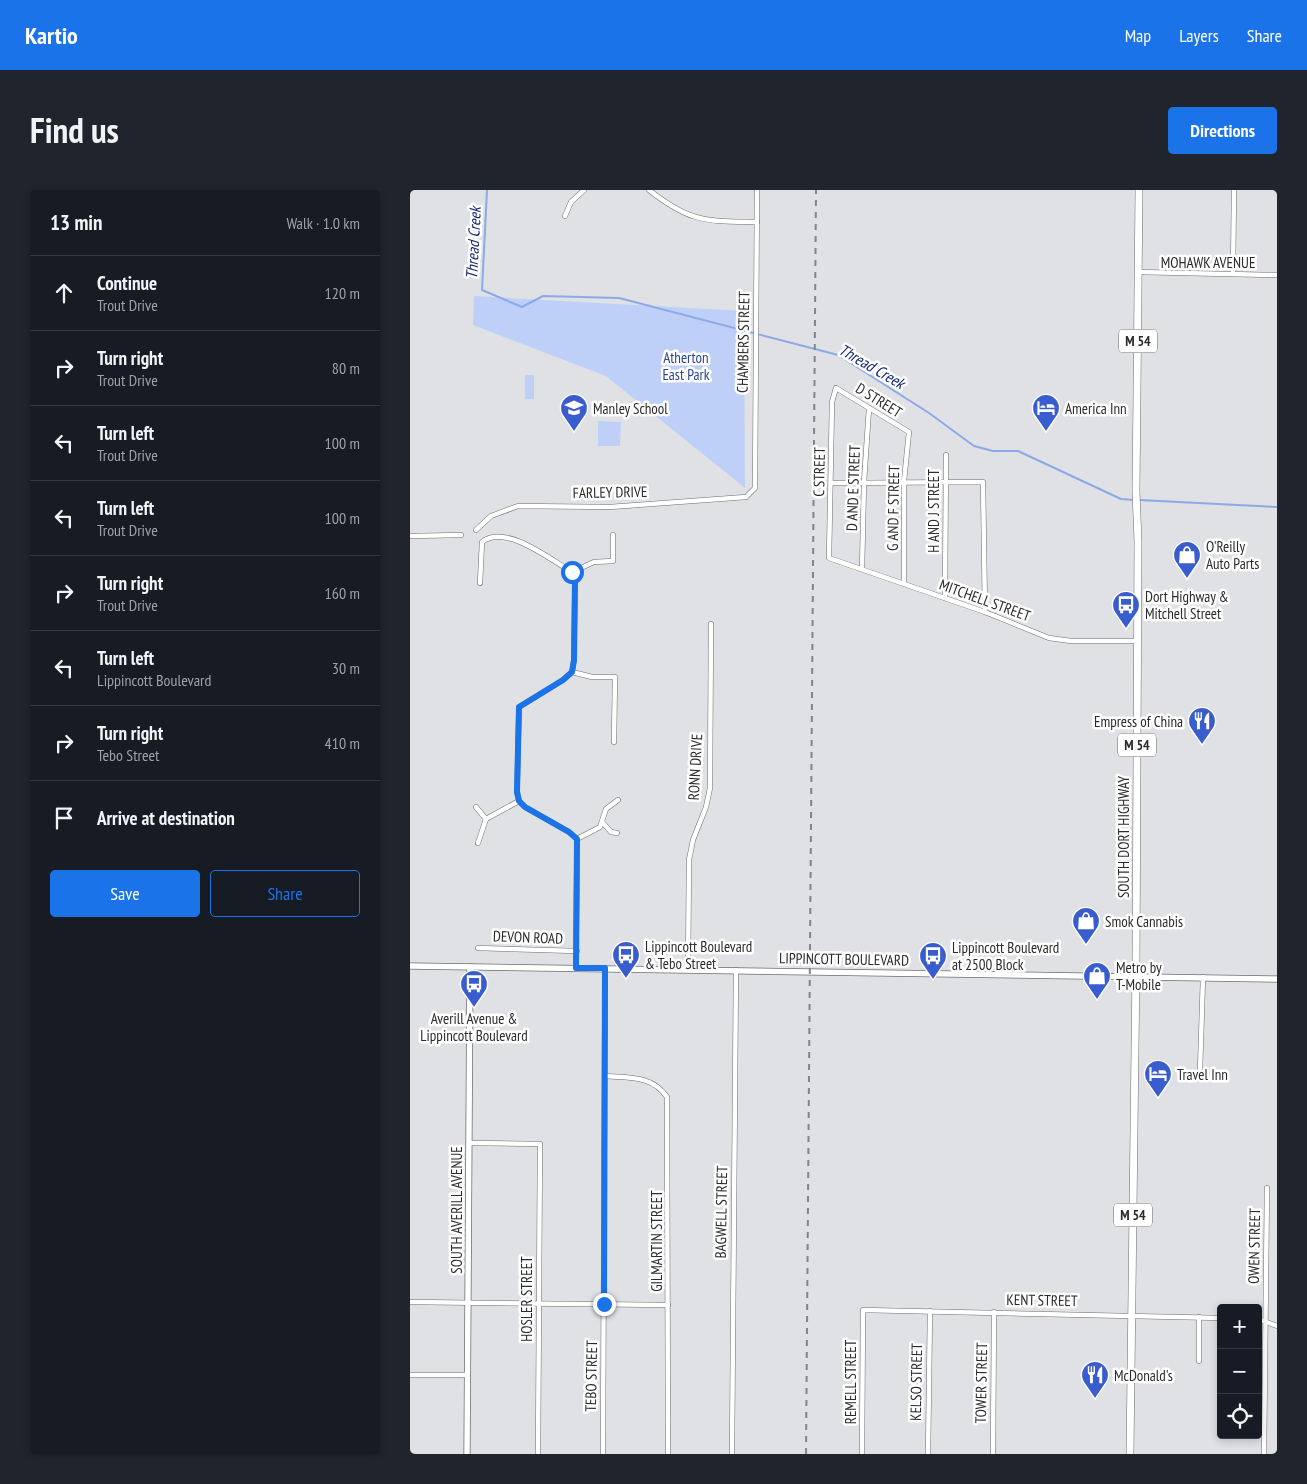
<!DOCTYPE html>
<html lang="en">
<head>
<meta charset="utf-8">
<style>
	:root { --surface:#171b24; --page:#20242c; --text:#f1f3f6; --muted:#9ea1a6; --line:#363941; --accent:#1a73e8 }
	body { margin:0; font-family:"PT Sans Narrow",sans-serif; background:var(--page); color:var(--text) }
	.controls { position:absolute; right:15px; bottom:15px; display:grid; overflow:hidden; border-radius:5px; box-shadow:0 2px 8px #0003 }
	.controls button { width:45px; height:45px; display:grid; place-items:center; padding:0; border:0; border-bottom:1px solid var(--line); background:var(--surface); color:var(--text); font:25px sans-serif }
	.stop { position:absolute; width:15px; height:15px; margin:-11px; border:4px solid #1a73e8; border-radius:50%; background:#fff }
	.stop.end { background:#1a73e8; border-color:#fff; box-shadow:0 1px 5px #0008 }
	.list { margin:0; padding:0; list-style:none }
	h2 { display:flex; justify-content:space-between; align-items:center; height:65px; margin:0; padding:0 20px; font-size:21px }
	h2 small { font-size:16px; font-weight:400; color:var(--muted) }
	.list li { display:grid; grid-template-columns:32px 1fr auto; gap:15px; align-items:center; box-sizing:border-box; height:75px; padding:0 20px; border-top:1px solid var(--line) }
	.list b { display:block; font-size:19px; white-space:nowrap }
	.list p { margin:0; font-size:16px; white-space:nowrap; color:var(--muted) }
	.list em { font-size:16px; font-style:normal; color:var(--muted) }
	.actions { display:flex; gap:10px; padding:15px 20px }
	.actions a { flex:1; padding:11px 0; border:1px solid var(--accent); border-radius:5px; text-align:center; font-size:18px; color:var(--accent) }
	.actions .main { background:var(--accent); color:#fff }
	.icon { flex:none; width:28px; height:28px; fill:none; stroke:currentColor; stroke-width:2; stroke-linecap:round; stroke-linejoin:round }
	.map { position:relative; flex:none; width:867px; height:1264px; overflow:hidden; border-radius:5px }
	header { display:flex; align-items:center; gap:30px; box-sizing:border-box; height:70px; padding:0 25px; background:var(--accent); color:#fff }
	header strong { font-size:24px }
	nav { display:flex; gap:28px; margin-inline-start:auto; font-size:18px }
	.intro { display:flex; align-items:center; justify-content:space-between; box-sizing:border-box; height:120px; padding:0 30px }
	h1 { margin:0; font-size:35px }
	.button { padding:12px 22px; border-radius:5px; background:var(--accent); color:#fff; font-size:18px; font-weight:700 }
	main { display:flex; gap:30px; padding:0 30px }
	aside { flex:1; background:var(--surface); border-radius:5px; box-shadow:0 2px 8px #0003 }
	.map>svg:first-child { display:block }
	.green { fill:#bfd0f8 }
	.lines { fill:none; stroke-linecap:round; stroke-linejoin:round }
	.stream { stroke:#8ea9e7; stroke-width:2 }
	.minor-casing { stroke:#6c6d71; stroke-width:5.5 }
	.tertiary-casing { stroke:#6c6d71; stroke-width:7 }
	.primary-casing { stroke:#6c6d71; stroke-width:8 }
	.minor { stroke:#fff; stroke-width:4.5 }
	.tertiary { stroke:#fff; stroke-width:5.5 }
	.primary { stroke:#fff; stroke-width:7 }
	.rail { stroke:#838487; stroke-width:2; stroke-dasharray:6 6; stroke-linecap:butt }
	.route { stroke:#1a73e8; stroke-width:6 }
	.labels { text-anchor:middle; dominant-baseline:central; stroke-width:5; stroke-linejoin:round; paint-order:stroke }
	.shield { fill:#fff; stroke:#6b6b6c; stroke-width:1 }
	.shield-label { font-size:14px; font-weight:bold; fill:#2b2b2d }
	.street-label { font-size:15px; fill:#2b2b2d; stroke:#fff }
	.park-label { font-size:15px; fill:#2c4690; stroke:#fff }
	.poi-label { font-size:15px; fill:#2b2b2d; stroke:#fff; text-anchor:start }
	.water-label { font-size:16px; font-style:italic; fill:#13276e; stroke:#fff }
</style>
</head>
<body>
<header>
<strong>Kartio</strong>
<nav><a>Map</a><a>Layers</a><a>Share</a></nav>
</header>
<div class="intro"><h1>Find us</h1><a class="button">Directions</a></div>
<main>
<aside>
<h2>13 min<small>Walk · 1.0 km</small></h2>
<ul class="list">
<li><svg class="icon" aria-label="ahead" viewBox="0 0 24 24"><path d="M12 20V5M6 11l6-6 6 6"/></svg><div><b>Continue</b><p>Trout Drive</p></div><em>120 m</em></li>
<li><svg class="icon" aria-label="right" viewBox="0 0 24 24"><path d="M7 20v-9h11M14 6l5 5-5 5"/></svg><div><b>Turn right</b><p>Trout Drive</p></div><em>80 m</em></li>
<li><svg class="icon" aria-label="left" viewBox="0 0 24 24"><path d="M17 20v-9H6M10 6l-5 5 5 5"/></svg><div><b>Turn left</b><p>Trout Drive</p></div><em>100 m</em></li>
<li><svg class="icon" aria-label="left" viewBox="0 0 24 24"><path d="M17 20v-9H6M10 6l-5 5 5 5"/></svg><div><b>Turn left</b><p>Trout Drive</p></div><em>100 m</em></li>
<li><svg class="icon" aria-label="right" viewBox="0 0 24 24"><path d="M7 20v-9h11M14 6l5 5-5 5"/></svg><div><b>Turn right</b><p>Trout Drive</p></div><em>160 m</em></li>
<li><svg class="icon" aria-label="left" viewBox="0 0 24 24"><path d="M17 20v-9H6M10 6l-5 5 5 5"/></svg><div><b>Turn left</b><p>Lippincott Boulevard</p></div><em>30 m</em></li>
<li><svg class="icon" aria-label="right" viewBox="0 0 24 24"><path d="M7 20v-9h11M14 6l5 5-5 5"/></svg><div><b>Turn right</b><p>Tebo Street</p></div><em>410 m</em></li>
<li><svg class="icon" aria-label="arrive" viewBox="0 0 24 24"><path d="M6 21V4h12l-3 4 3 4H6"/></svg><div><b>Arrive at destination</b></div></li>
</ul>
<div class="actions"><a class="main">Save</a><a>Share</a></div>
</aside>
<div class="map">
<svg width="867" height="1264" viewBox="0 0 867 1264">
	<rect width="100%" height="100%" fill="#dfe1e4"/>
	<!-- green -->
	<g class="green">
		<path d="M64,106L334,121L335,298L196,186L63,135Z"/>
		<rect x="115" y="185" width="9" height="24"/>
		<path d="M188,231L211,232L210,256H188Z"/>
	</g>
	<g class="lines">
		<!-- stream -->
		<g class="stream">
			<path d="M77,0L72,100L112,117L133,106L209,108L428,165L519,223L564,256L583,261H608L711,309L724,310"/>
			<path d="M729,310L867,317"/>
		</g>
		<defs>
			<g id="minor">
				<path d="M239,0C281,33 296,31 347,32"/>
				<path d="M155,26L161,12L174,0"/>
				<path d="M728,82L867,85"/>
				<path d="M823,84L824,0"/>
				<path d="M422,293L573,292L575,422"/>
				<path d="M66,340L81,326L108,316L200,317L336,307L345,298L347,0"/>
				<path d="M0,346L51,345"/>
				<path d="M452,379L454,292L459,218"/>
				<path d="M162,382L184,372L203,371V345"/>
				<path d="M70,393L72,352C95,333 141,370 162,382L165,388L164,470L162,482L153,490L109,517L107,602L109,611L115,617L159,642L167,649L166,778"/>
				<path d="M494,394V291L499,242L426,198L422,212L419,368L575,422L639,448L661,451H727"/>
				<path d="M535,408L536,265"/>
				<path d="M162,482L182,487H205L204,552"/>
				<path d="M66,617L76,629"/>
				<path d="M76,629L109,611"/>
				<path d="M193,633L201,642L207,643"/>
				<path d="M167,649L190,637L196,619L208,610"/>
				<path d="M68,653L76,629"/>
				<path d="M68,758L167,761"/>
				<path d="M278,780L279,670L283,650L296,617L300,598L301,434"/>
				<path d="M790,881L793,787"/>
				<path d="M195,886C219,888 242,885 257,907L258,1264"/>
				<path d="M59,953L130,954L128,1264"/>
				<path d="M0,1112L258,1115"/>
				<path d="M789,1127V1171"/>
				<path d="M848,1129L867,1136"/>
				<path d="M0,1185H57"/>
				<path d="M193,1264L195,778"/>
				<path d="M322,1264L326,780"/>
				<path d="M452,1264L453,1120L811,1128"/>
				<path d="M518,1264L520,1121"/>
				<path d="M583,1264L584,1122"/>
				<path d="M854,1264L857,998"/>
			</g>
			<g id="tertiary">
				<path d="M0,776L867,789"/>
				<path d="M57,1264L60,777"/>
			</g>
			<path id="primary" d="M720,1264L726,778L728,351L726,302L729,0"/>
		</defs>
		<!-- minor casing -->
		<use href="#minor" class="minor-casing"/>
		<!-- tertiary casing -->
		<use href="#tertiary" class="tertiary-casing"/>
		<!-- primary casing -->
		<use href="#primary" class="primary-casing"/>
		<!-- minor -->
		<use href="#minor" class="minor"/>
		<!-- tertiary -->
		<use href="#tertiary" class="tertiary"/>
		<!-- primary -->
		<use href="#primary" class="primary"/>
		<!-- rail -->
		<path class="rail" d="M396,1264L406,0"/>
	</g>
	<g class="lines">
		<!-- route -->
		<path class="route" d="M162,382L165,388L164,470L162,482L153,490L109,517L107,602L109,611L115,617L159,642L167,649L166,778H195L194,1114"/>
	</g>
	<!-- icons -->
	<defs>
		<symbol id="school-pin" viewBox="-11 -11 22 30"><path d="M0 17L-7.5 6A9.5 9.5 0 1 1 7.5 6Z" fill="#395dce" stroke="#fff"/><path d="M0-5L7-2L0 1L-7-2ZM-4 1L0 2.5L4 1V4Q0 6-4 4Z" fill="#fff"/></symbol>
		<symbol id="hotel-pin" viewBox="-11 -11 22 30"><path d="M0 17L-7.5 6A9.5 9.5 0 1 1 7.5 6Z" fill="#395dce" stroke="#fff"/><path d="M-6-4.5h1.5V1H6V5H4.5V3h-9V5H-6ZM-4 0a1.8 1.8 0 1 1 3.6 0ZM.5 0V-2.5h3Q6-2.5 6 0Z" fill="#fff"/></symbol>
		<symbol id="shop-pin" viewBox="-11 -11 22 30"><path d="M0 17L-7.5 6A9.5 9.5 0 1 1 7.5 6Z" fill="#395dce" stroke="#fff"/><path d="M-5-2.5h2.3a2.7 3.5 0 0 1 5.4 0H5L5.5 6h-11ZM-1.5-2.5h3a1.5 2.3 0 0 0-3 0Z" fill="#fff"/></symbol>
		<symbol id="bus-pin" viewBox="-11 -11 22 30"><path d="M0 17L-7.5 6A9.5 9.5 0 1 1 7.5 6Z" fill="#395dce" stroke="#fff"/><path d="M-5-6H5V4H4V6H2V4H-2V6H-4V4H-5ZM-3.5-4V0h7V-4ZM-3.5 1.2v1.5H-2V1.2ZM2 1.2v1.5H3.5V1.2Z" fill="#fff"/></symbol>
		<symbol id="restaurant-pin" viewBox="-11 -11 22 30"><path d="M0 17L-7.5 6A9.5 9.5 0 1 1 7.5 6Z" fill="#395dce" stroke="#fff"/><path d="M-5-6h1v4h1v-4h1v4h1v-4h1v5L-1.5 .5V6h-2V.5L-5-1ZM5-6V6H3V1.5H1.5Q1.5-4 5-6Z" fill="#fff"/></symbol>
	</defs>
	<g fill-rule="evenodd">
		<use href="#school-pin" x="148" y="202" width="32" height="43"/>
		<use href="#hotel-pin" x="620" y="202" width="32" height="43"/>
		<use href="#shop-pin" x="761" y="349" width="32" height="43"/>
		<use href="#bus-pin" x="700" y="399" width="32" height="43"/>
		<use href="#restaurant-pin" x="776" y="515" width="32" height="43"/>
		<use href="#shop-pin" x="660" y="715" width="32" height="43"/>
		<use href="#bus-pin" x="200" y="749" width="32" height="43"/>
		<use href="#bus-pin" x="507" y="750" width="32" height="43"/>
		<use href="#shop-pin" x="671" y="770" width="32" height="43"/>
		<use href="#bus-pin" x="48" y="778" width="32" height="43"/>
		<use href="#hotel-pin" x="732" y="868" width="32" height="43"/>
		<use href="#restaurant-pin" x="669" y="1169" width="32" height="43"/>
	</g>
	<g class="labels">
		<!-- shield labels -->
		<g class="shield">
			<rect x="709" y="139.5" width="38" height="23" rx="4"/>
			<rect x="708" y="543.5" width="38" height="23" rx="4"/>
			<rect x="704" y="1013.5" width="38" height="23" rx="4"/>
		</g>
		<g class="shield-label">
			<text x="728" y="151">M 54</text>
			<text x="727" y="555">M 54</text>
			<text x="723" y="1025">M 54</text>
		</g>
		<!-- street labels -->
		<g class="street-label">
			<text x="798" y="72">MOHAWK AVENUE</text>
			<text transform="translate(333 152) rotate(-89)">CHAMBERS STREET</text>
			<text transform="translate(469 210) rotate(32)">D STREET</text>
			<text transform="translate(409 282) rotate(-89)">C STREET</text>
			<text transform="translate(443 298) rotate(-88)">D AND E STREET</text>
			<text transform="translate(200 302) rotate(-1)">FARLEY DRIVE</text>
			<text transform="translate(483 318) rotate(-89)">G AND F STREET</text>
			<text transform="translate(523 321) rotate(-90)">H AND J STREET</text>
			<text transform="translate(575 410) rotate(20)">MITCHELL STREET</text>
			<text transform="translate(285 577) rotate(-87)">RONN DRIVE</text>
			<text transform="translate(713 647) rotate(-90)">SOUTH DORT HIGHWAY</text>
			<text transform="translate(118 747) rotate(2)">DEVON ROAD</text>
			<text transform="translate(434 769) rotate(1)">LIPPINCOTT BOULEVARD</text>
			<text transform="translate(46 1020) rotate(-90)">SOUTH AVERILL AVENUE</text>
			<text transform="translate(311 1022) rotate(-89)">BAGWELL STREET</text>
			<text transform="translate(246 1051) rotate(-90)">GILMARTIN STREET</text>
			<text transform="translate(844 1056) rotate(-89)">OWEN STREET</text>
			<text transform="translate(116 1109) rotate(-90)">HOSLER STREET</text>
			<text transform="translate(632 1110) rotate(1)">KENT STREET</text>
			<text transform="translate(181 1186) rotate(-89)">TEBO STREET</text>
			<text transform="translate(440 1192) rotate(-90)">REMELL STREET</text>
			<text transform="translate(506 1192) rotate(-89)">KELSO STREET</text>
			<text transform="translate(571 1193) rotate(-89)">TOWER STREET</text>
		</g>
		<!-- park labels -->
		<g class="park-label">
			<text x="276" y="167">Atherton<tspan x="276" dy="17">East Park</tspan></text>
		</g>
		<!-- poi labels -->
		<g class="poi-label">
			<text x="183" y="218">Manley School</text>
			<text x="655" y="218">America Inn</text>
			<text x="796" y="356">O'Reilly<tspan x="796" dy="17">Auto Parts</tspan></text>
			<text x="735" y="406">Dort Highway &amp;<tspan x="735" dy="17">Mitchell Street</tspan></text>
			<text x="773" y="531" text-anchor="end">Empress of China</text>
			<text x="695" y="731">Smok Cannabis</text>
			<text x="235" y="756">Lippincott Boulevard<tspan x="235" dy="17">&amp; Tebo Street</tspan></text>
			<text x="542" y="757">Lippincott Boulevard<tspan x="542" dy="17">at 2500 Block</tspan></text>
			<text x="706" y="777">Metro by<tspan x="706" dy="17">T-Mobile</tspan></text>
			<text x="64" y="828" text-anchor="middle">Averill Avenue &amp;<tspan x="64" dy="17">Lippincott Boulevard</tspan></text>
			<text x="767" y="884">Travel Inn</text>
			<text x="704" y="1185">McDonald's</text>
		</g>
		<!-- water labels -->
		<g class="water-label">
			<text transform="translate(63 53) rotate(-87)">Thread Creek</text>
			<text transform="translate(462 176) rotate(30)">Thread Creek</text>
		</g>
	</g>
</svg>
<div class="controls">
<button>+</button>
<button>−</button>
<button><svg class="icon" aria-label="locate" viewBox="0 0 24 24"><circle cx="12" cy="12" r="6"/><path d="M12 2v4M12 18v4M2 12h4M18 12h4"/></svg></button>
</div>
<div class="stop" style="left:162px;top:382px"></div>
<div class="stop end" style="left:194px;top:1114px"></div>
</div>
</main>
</body>
</html>
